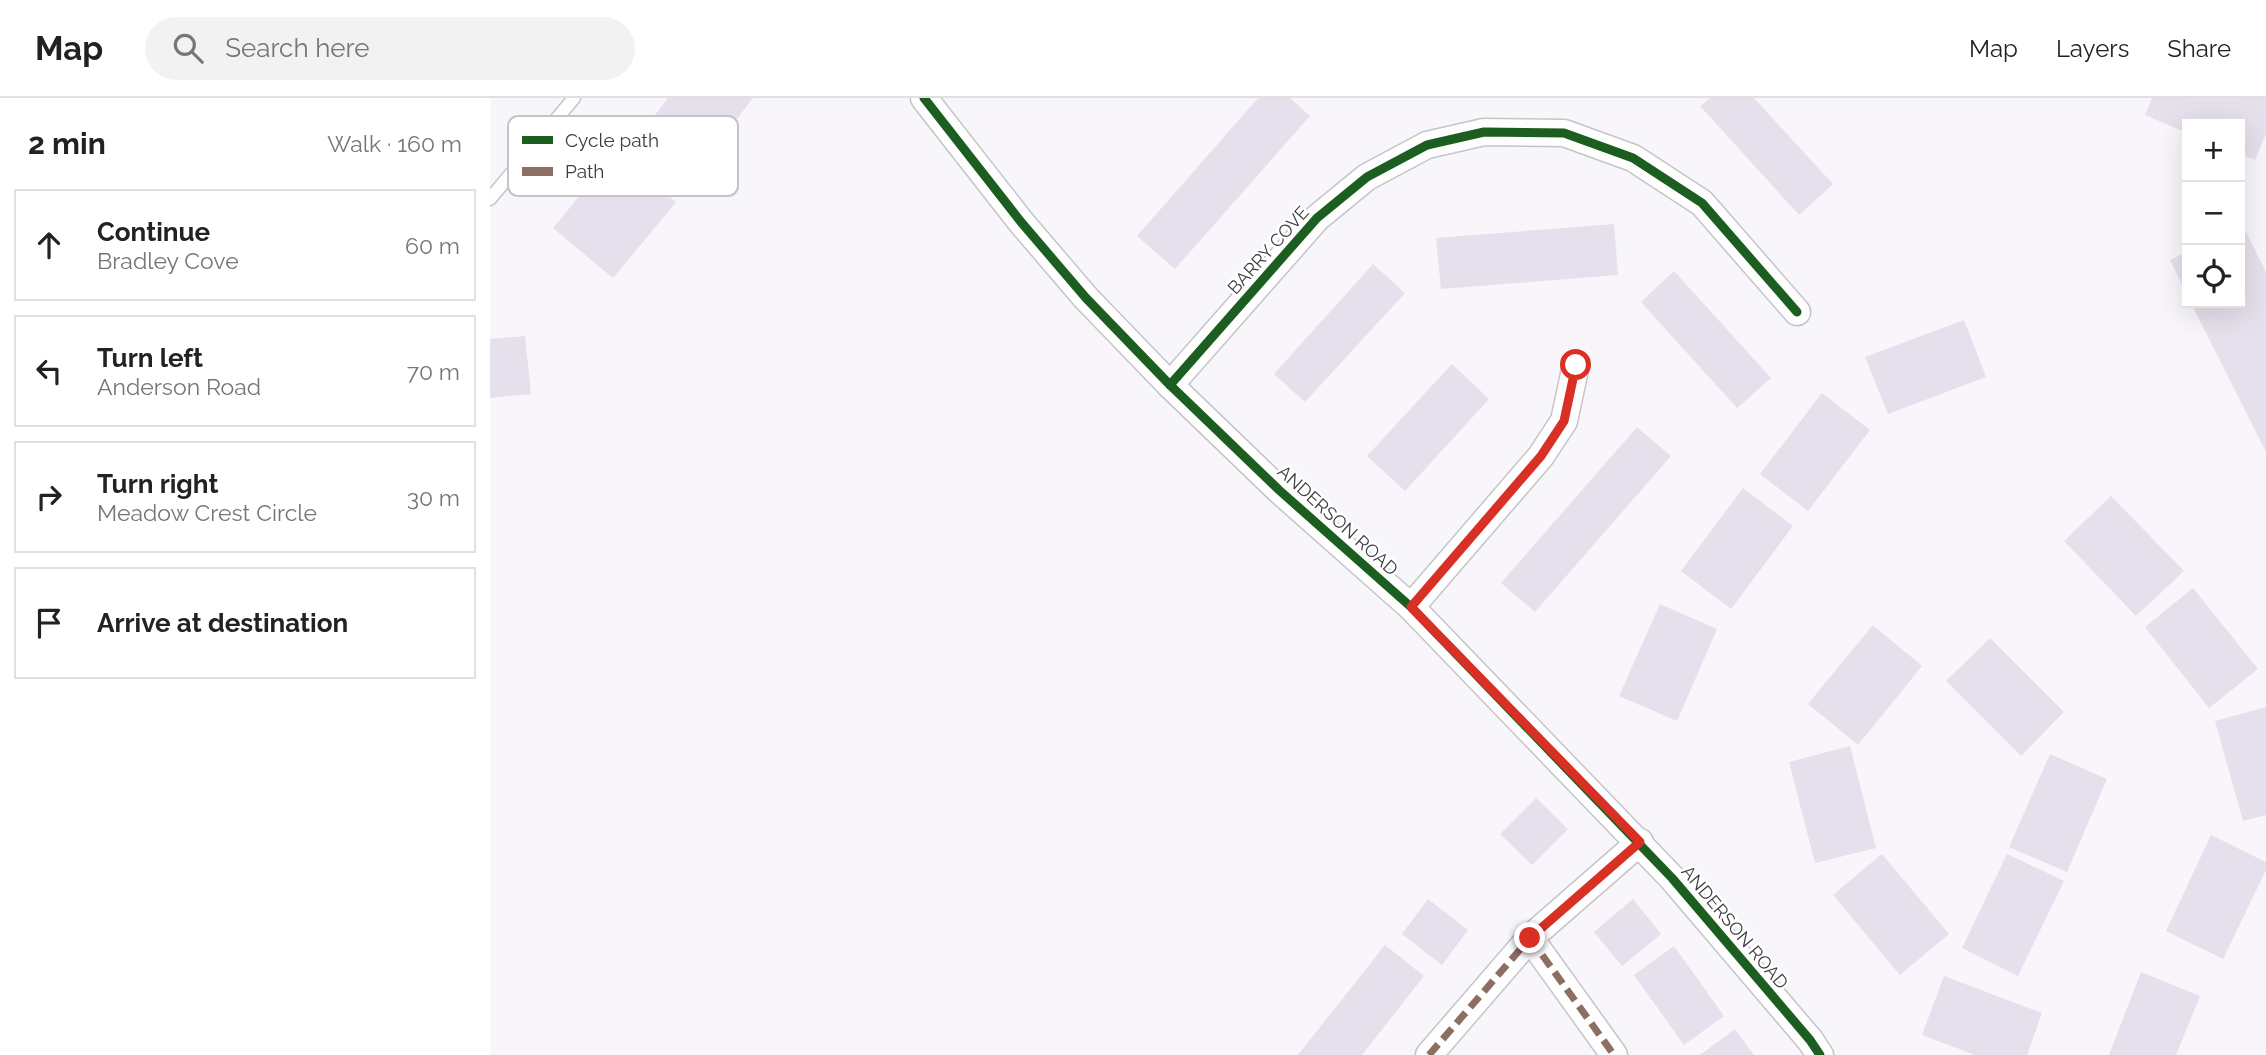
<!DOCTYPE html>
<html lang="en">
<head>
<meta charset="utf-8">
<style>
	:root { --surface:#fff; --page:#f2f2f2; --text:#222; --muted:#767676; --line:#e0e0e0 }
	body { margin:0; font-family:Raleway,sans-serif; background:var(--page); color:var(--text) }
	.controls { position:absolute; right:21px; top:21px; display:grid; overflow:hidden; border-radius:0px; box-shadow:0 7px 28px #0002 }
	.controls button { width:63px; height:63px; display:grid; place-items:center; padding:0; border:0; border-bottom:2px solid var(--line); background:var(--surface); color:var(--text); font:35px sans-serif }
	.stop { position:absolute; width:21px; height:21px; margin:-16px; border:5px solid #d93025; border-radius:50%; background:#fff }
	.stop.end { background:#d93025; border-color:#fff; box-shadow:0 2px 7px #0008 }
	.list { margin:0; padding:0; list-style:none }
	h2 { display:flex; justify-content:space-between; align-items:center; height:91px; margin:0; padding:0 28px; font-size:30px }
	h2 small { font-size:23px; font-weight:400; color:var(--muted) }
	.list li { display:grid; grid-template-columns:46px 1fr auto; gap:21px; align-items:center; box-sizing:border-box; height:112px; margin:0 14px 14px; padding:0 14px; border:2px solid var(--line); border-radius:0px }
	.list b { display:block; font-size:26px; white-space:nowrap }
	.list p { margin:0; font-size:23px; white-space:nowrap; color:var(--muted) }
	.list em { font-size:23px; font-style:normal; color:var(--muted) }
	.icon { flex:none; width:38px; height:38px; fill:none; stroke:currentColor; stroke-width:2; stroke-linecap:round; stroke-linejoin:round }
	.map { position:relative; flex:none; width:1776px; height:957px; overflow:hidden }
	header { display:flex; align-items:center; gap:42px; box-sizing:border-box; height:98px; padding:0 35px; background:var(--surface); border-bottom:2px solid var(--line) }
	header strong { font-size:33px }
	nav { display:flex; gap:38px; margin-inline-start:auto; font-size:24px }
	.search { width:490px; height:63px; background:var(--page); display:flex; align-items:center; gap:18px; box-sizing:border-box; padding:0 24px; border-radius:38px; color:var(--muted); font-size:26px }
	main { display:flex }
	aside { flex:1; background:var(--surface) }
	.map>svg:first-child { display:block }
	.building { fill:#e5e0eb }
	.lines { fill:none; stroke-linecap:round; stroke-linejoin:round }
	.lane-casing { stroke:#c5c4c7; stroke-width:15 }
	.street-casing { stroke:#c5c4c7; stroke-width:29 }
	.lane { stroke:#fefefe; stroke-width:12 }
	.street { stroke:#fefefe; stroke-width:26 }
	.quiet { stroke:#8d6e63; stroke-width:7; stroke-dasharray:14 7; stroke-linecap:butt }
	.cycleway-casing { stroke:#fff; stroke-width:13 }
	.cycleway { stroke:#1b5e20; stroke-width:9 }
	.route { stroke:#d93025; stroke-width:9 }
	.labels { text-anchor:middle; dominant-baseline:central; stroke-width:5; stroke-linejoin:round; paint-order:stroke }
	.street-label { font-size:18px; fill:#3c3b3e; stroke:#fff }
	.key { fill:#fff; stroke:#c4c4c5; stroke-width:2 }
	.key-label { font-size:19px; fill:#3c3b3e }
</style>
</head>
<body>
<header>
<strong>Map</strong>
<div class="search"><svg class="icon" aria-label="search" viewBox="0 0 24 24"><circle cx="10" cy="10" r="6"/><path d="M15 15l6 6"/></svg>Search here</div>
<nav><a>Map</a><a>Layers</a><a>Share</a></nav>
</header>
<main>
<aside>
<h2>2 min<small>Walk · 160 m</small></h2>
<ul class="list">
<li><svg class="icon" aria-label="ahead" viewBox="0 0 24 24"><path d="M12 20V5M6 11l6-6 6 6"/></svg><div><b>Continue</b><p>Bradley Cove</p></div><em>60 m</em></li>
<li><svg class="icon" aria-label="left" viewBox="0 0 24 24"><path d="M17 20v-9H6M10 6l-5 5 5 5"/></svg><div><b>Turn left</b><p>Anderson Road</p></div><em>70 m</em></li>
<li><svg class="icon" aria-label="right" viewBox="0 0 24 24"><path d="M7 20v-9h11M14 6l5 5-5 5"/></svg><div><b>Turn right</b><p>Meadow Crest Circle</p></div><em>30 m</em></li>
<li><svg class="icon" aria-label="arrive" viewBox="0 0 24 24"><path d="M6 21V4h12l-3 4 3 4H6"/></svg><div><b>Arrive at destination</b></div></li>
</ul>
</aside>
<div class="map">
<svg width="1776" height="957" viewBox="0 0 1776 957">
	<rect width="100%" height="100%" fill="#f8f6fb"/>
	<!-- building -->
	<g class="building">
		<path d="M178,0H263L205,74L153,33Z"/>
		<path d="M768,0H800L820,18L685,171L647,138Z"/>
		<path d="M1220,0H1264L1343,86L1309,117L1210,8Z"/>
		<path d="M1662,0H1776V36L1765,62L1750,56V26H1697V35L1655,17Z"/>
		<path d="M126,54L186,104L123,180L63,130Z"/>
		<path d="M1124,126L1128,177L951,191L946,140Z"/>
		<path d="M1752,126L1776,174V354L1701,205H1750V128Z"/>
		<path d="M1697,154V197L1680,162Z"/>
		<path d="M883,166L915,195L815,304L784,276Z"/>
		<path d="M1184,173L1281,280L1247,310L1151,204Z"/>
		<path d="M1474,222L1496,279L1398,316L1375,259Z"/>
		<path d="M35,238L41,296L0,300V241Z"/>
		<path d="M962,266L999,301L915,393L877,358Z"/>
		<path d="M1332,295L1380,332L1318,413L1270,376Z"/>
		<path d="M1147,329L1181,358L1045,514L1011,485Z"/>
		<path d="M1253,390L1303,428L1241,511L1191,473Z"/>
		<path d="M1621,398L1694,473L1646,518L1574,443Z"/>
		<path d="M1703,490L1768,571L1719,610L1655,529Z"/>
		<path d="M1170,506L1227,531L1187,623L1129,598Z"/>
		<path d="M1383,527L1432,568L1368,647L1318,606Z"/>
		<path d="M1500,540L1574,614L1531,658L1456,583Z"/>
		<path d="M1776,609V717L1753,723L1725,623Z"/>
		<path d="M1360,648L1386,750L1325,765L1299,664Z"/>
		<path d="M1560,656L1617,681L1577,774L1519,749Z"/>
		<path d="M1046,700L1078,731L1042,767L1010,736Z"/>
		<path d="M1721,737L1776,764V772L1733,861L1676,833Z"/>
		<path d="M1392,756L1459,836L1410,877L1343,797Z"/>
		<path d="M1517,756L1574,783L1528,878L1472,850Z"/>
		<path d="M938,801L978,832L952,867L912,836Z"/>
		<path d="M1143,801L1171,836L1132,868L1104,834Z"/>
		<path d="M895,847L934,878L872,957H808Z"/>
		<path d="M1184,848L1234,918L1194,947L1144,877Z"/>
		<path d="M1651,874L1710,898L1686,957H1619Z"/>
		<path d="M1454,878L1552,915L1537,957H1485L1432,937Z"/>
		<path d="M1245,931L1264,957H1210Z"/>
	</g>
	<g class="lines">
		<defs>
			<path id="lane" d="M0,101L84,0"/>
			<g id="street">
				<path d="M434,0L531,124L596,200L680,287L789,392L921,509L1182,780L1320,942L1330,957"/>
				<path d="M680,287L827,120L877,79L937,47L994,34L1074,35L1143,60L1212,105L1307,214"/>
				<path d="M921,509L1051,358L1074,323L1086,267"/>
				<path d="M1040,840L1124,957"/>
				<path d="M939,957L1040,840L1150,744"/>
			</g>
		</defs>
		<!-- lane casing -->
		<use href="#lane" class="lane-casing"/>
		<!-- street casing -->
		<use href="#street" class="street-casing"/>
		<!-- lane -->
		<use href="#lane" class="lane"/>
		<!-- street -->
		<use href="#street" class="street"/>
		<!-- quiet -->
		<g class="quiet">
			<path d="M1040,840L1124,957"/>
			<path d="M939,957L1040,840L1150,744"/>
		</g>
		<defs>
			<g id="cycleway">
				<path d="M434,0L531,124L596,200L680,287L789,392L921,509L1182,780L1320,942L1330,957"/>
				<path d="M680,287L827,120L877,79L937,47L994,34L1074,35L1143,60L1212,105L1307,214"/>
			</g>
		</defs>
		<!-- cycleway casing -->
		<use href="#cycleway" class="cycleway-casing"/>
		<!-- cycleway -->
		<use href="#cycleway" class="cycleway"/>
	</g>
	<g class="lines">
		<!-- route -->
		<path class="route" d="M1040,840L1150,744L921,509L1051,358L1074,323L1086,267"/>
	</g>
	<g class="labels">
		<!-- street labels -->
		<g class="street-label">
			<text transform="translate(778 152) rotate(-48)">BARRY COVE</text>
			<text transform="translate(848 422) rotate(42)">ANDERSON ROAD</text>
			<text transform="translate(1245 829) rotate(50)">ANDERSON ROAD</text>
		</g>
	</g>
	<!-- legend -->
	<rect x="18" y="18" width="230" height="80" rx="10" class="key"/>
	<rect x="32" y="38" width="31" height="8" fill="#1b5e20"/>
	<rect x="32" y="69" width="31" height="9" fill="#8d6e63"/>
	<g class="key-label">
		<text x="75" y="49">Cycle path</text>
		<text x="75" y="80">Path</text>
	</g>
</svg>
<div class="controls">
<button>+</button>
<button>−</button>
<button><svg class="icon" aria-label="locate" viewBox="0 0 24 24"><circle cx="12" cy="12" r="6"/><path d="M12 2v4M12 18v4M2 12h4M18 12h4"/></svg></button>
</div>
<div class="stop" style="left:1086px;top:267px"></div>
<div class="stop end" style="left:1040px;top:840px"></div>
</div>
</main>
</body>
</html>
